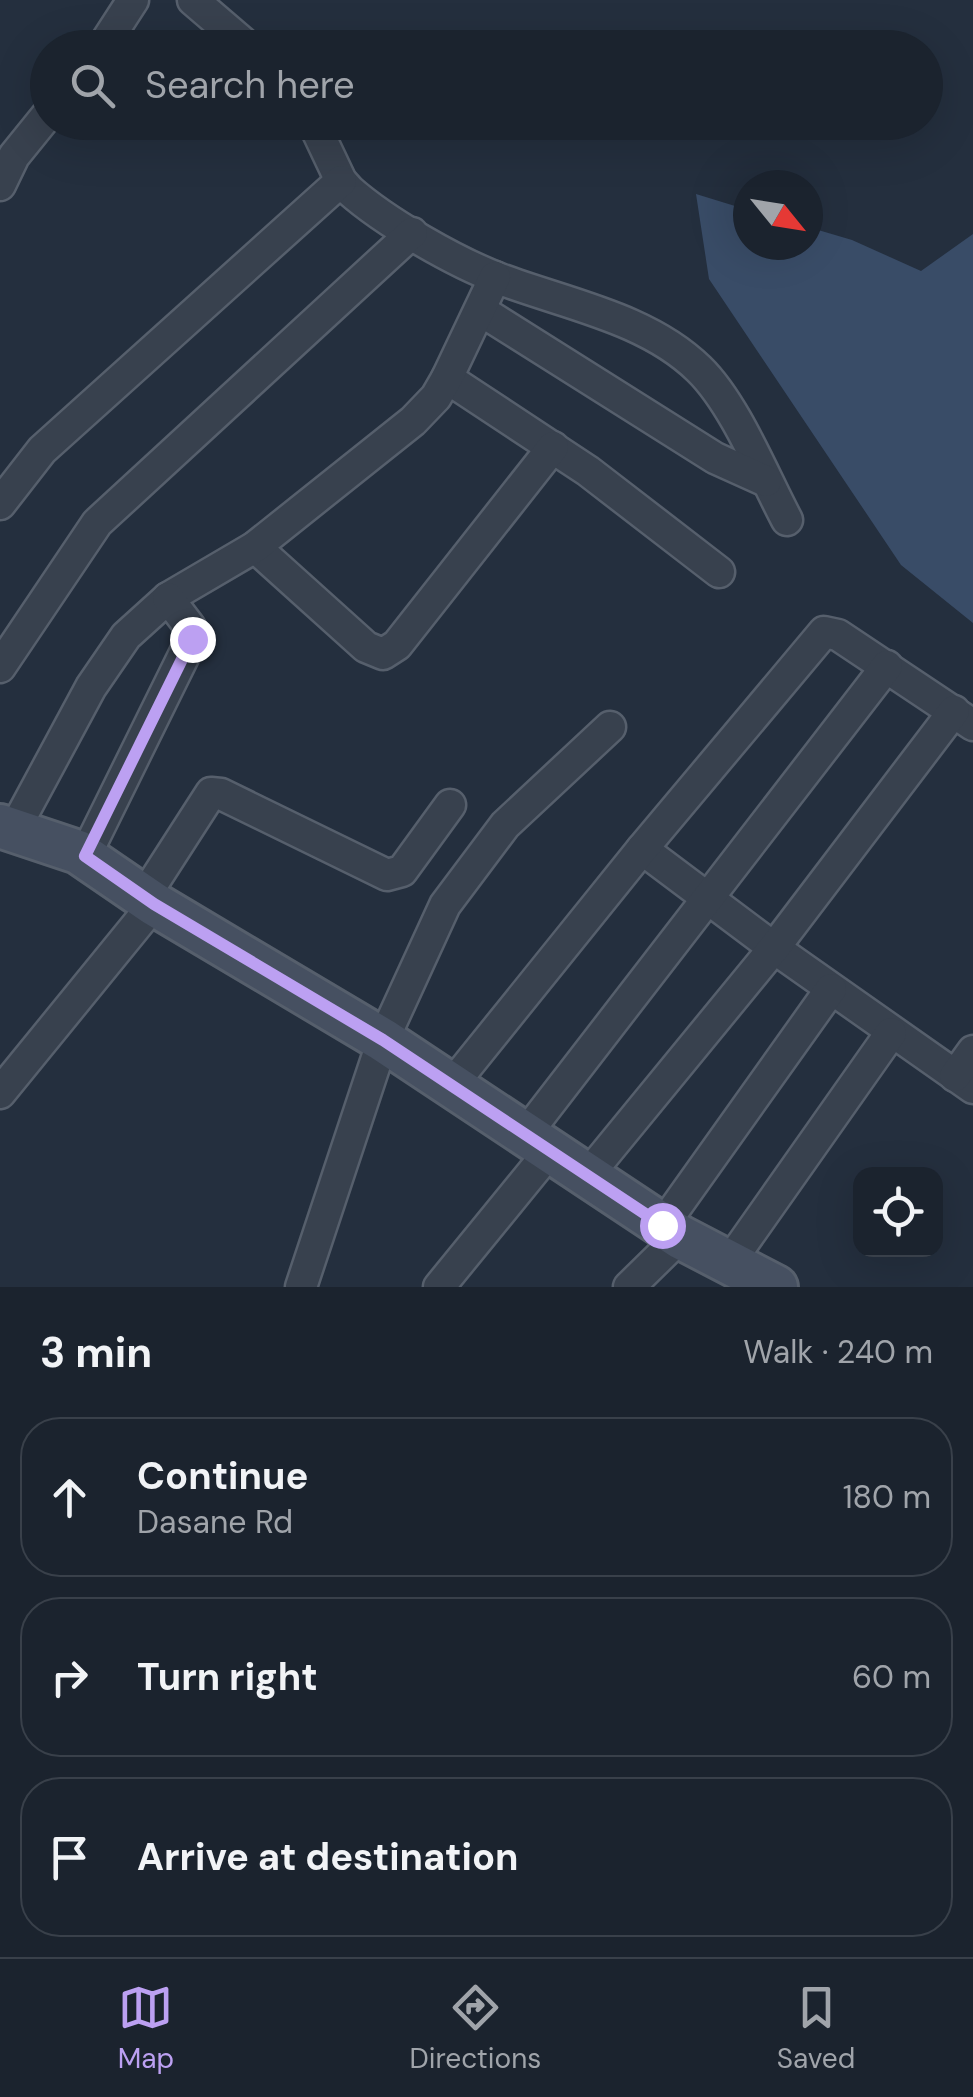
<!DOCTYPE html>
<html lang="en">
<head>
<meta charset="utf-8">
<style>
	:root { --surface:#1b232e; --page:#242b36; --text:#f1f3f6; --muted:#a0a4aa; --line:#39404a; --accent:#bca0f2 }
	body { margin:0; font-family:"DM Sans",sans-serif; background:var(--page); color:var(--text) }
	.controls { position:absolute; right:30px; bottom:30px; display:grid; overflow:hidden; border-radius:20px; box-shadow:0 10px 40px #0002 }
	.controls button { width:90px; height:90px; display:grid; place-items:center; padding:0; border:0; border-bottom:2px solid var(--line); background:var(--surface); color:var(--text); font:50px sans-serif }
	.compass { position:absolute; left:733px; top:170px; width:90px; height:90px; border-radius:50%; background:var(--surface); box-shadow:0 10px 40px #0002; rotate:120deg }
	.stop { position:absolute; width:30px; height:30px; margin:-22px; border:8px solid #bca0f2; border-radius:50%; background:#fff }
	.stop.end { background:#bca0f2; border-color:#fff; box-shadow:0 2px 10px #0008 }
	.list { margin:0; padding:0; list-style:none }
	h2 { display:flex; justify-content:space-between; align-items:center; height:130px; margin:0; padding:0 40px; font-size:42px }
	h2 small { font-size:32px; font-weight:400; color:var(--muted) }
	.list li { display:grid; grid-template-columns:65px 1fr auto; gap:30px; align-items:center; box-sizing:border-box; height:160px; margin:0 20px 20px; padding:0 20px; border:2px solid var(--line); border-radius:40px }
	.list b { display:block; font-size:38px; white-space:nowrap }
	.list p { margin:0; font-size:32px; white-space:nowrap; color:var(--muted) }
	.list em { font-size:32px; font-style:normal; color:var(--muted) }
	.icon { flex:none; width:55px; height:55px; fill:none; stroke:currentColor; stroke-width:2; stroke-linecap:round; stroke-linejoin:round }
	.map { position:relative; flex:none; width:973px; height:1287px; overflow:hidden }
	.search { position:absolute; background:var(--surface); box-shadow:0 10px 40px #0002; left:30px; right:30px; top:30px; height:110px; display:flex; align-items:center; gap:25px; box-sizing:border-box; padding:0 35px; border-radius:55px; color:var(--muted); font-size:38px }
	.sheet { height:670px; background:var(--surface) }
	nav { display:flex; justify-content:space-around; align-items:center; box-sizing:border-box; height:140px; border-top:2px solid var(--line); background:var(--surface); font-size:28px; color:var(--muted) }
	nav a { display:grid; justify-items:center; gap:5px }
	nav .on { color:var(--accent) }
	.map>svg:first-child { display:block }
	.water { fill:#394c67 }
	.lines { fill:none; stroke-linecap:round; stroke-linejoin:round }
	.street-casing { stroke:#565f6c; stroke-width:35 }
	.secondary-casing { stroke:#565f6c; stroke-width:48 }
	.street { stroke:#38414e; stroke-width:30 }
	.secondary { stroke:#465061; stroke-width:42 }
	.route { stroke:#bca0f2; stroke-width:12 }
</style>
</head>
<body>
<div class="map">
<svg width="973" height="1287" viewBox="0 0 973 1287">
	<rect width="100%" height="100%" fill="#242f3e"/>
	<!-- water -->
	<path class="water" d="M696,194L748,210V245H808V227L852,240L921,271L973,234V623L901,565L709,279Z"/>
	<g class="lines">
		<defs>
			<g id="street">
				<path d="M193,0L249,48"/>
				<path d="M102,48L133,0"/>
				<path d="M313,122L341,181L349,190C385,222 455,262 500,279C566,304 647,318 699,369C735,404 763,475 787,520"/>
				<path d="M0,185L14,156L48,114"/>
				<path d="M480,310L715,458L766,481"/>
				<path d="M447,378L588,471L719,572"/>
				<path d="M0,504L42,450L341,181"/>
				<path d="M255,547L366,647L383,654L397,645L553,447"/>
				<path d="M0,667L97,523L412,233"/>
				<path d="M14,830L91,687L126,636L168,598L255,547L413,421L436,397L447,378L495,277"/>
				<path d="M642,849L774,948L973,1088"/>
				<path d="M85,856L192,639L190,627L168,598"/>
				<path d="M144,897L211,793L221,794L387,875L402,871L450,805"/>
				<path d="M955,1076L973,1051"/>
				<path d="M451,1086L642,849L824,632L838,635L973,725"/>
				<path d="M0,1093L154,904"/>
				<path d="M525,1135L887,666"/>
				<path d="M587,1176L774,948L954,711"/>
				<path d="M663,1225L831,989"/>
				<path d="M729,1263L891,1033"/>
				<path d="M301,1287L383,1040L445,905L505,825L610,727"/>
				<path d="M439,1287L550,1151"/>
				<path d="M629,1287L680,1237"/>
			</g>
			<path id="secondary" d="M0,826L78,852L154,904L383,1040L680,1237L776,1287"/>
		</defs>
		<!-- street casing -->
		<use href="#street" class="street-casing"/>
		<!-- secondary casing -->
		<use href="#secondary" class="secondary-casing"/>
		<!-- street -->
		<use href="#street" class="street"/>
		<!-- secondary -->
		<use href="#secondary" class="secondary"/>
	</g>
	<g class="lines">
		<!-- route -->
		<path class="route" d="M192,639L85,856L154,904L383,1040L662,1225"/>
	</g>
</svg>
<div class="controls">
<button><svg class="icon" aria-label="locate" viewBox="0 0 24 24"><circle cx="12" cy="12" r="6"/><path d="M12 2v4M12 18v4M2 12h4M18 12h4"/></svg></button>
</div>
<svg class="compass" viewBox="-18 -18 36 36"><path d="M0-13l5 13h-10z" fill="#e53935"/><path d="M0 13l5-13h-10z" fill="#a0a4aa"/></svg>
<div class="stop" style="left:662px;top:1225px"></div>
<div class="stop end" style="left:192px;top:639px"></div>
<div class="search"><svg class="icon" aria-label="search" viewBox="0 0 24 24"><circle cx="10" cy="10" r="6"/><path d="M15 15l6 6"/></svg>Search here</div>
</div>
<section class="sheet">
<h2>3 min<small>Walk · 240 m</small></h2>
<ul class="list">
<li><svg class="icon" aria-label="ahead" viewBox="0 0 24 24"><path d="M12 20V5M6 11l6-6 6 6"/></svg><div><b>Continue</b><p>Dasane Rd</p></div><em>180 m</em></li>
<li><svg class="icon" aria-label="right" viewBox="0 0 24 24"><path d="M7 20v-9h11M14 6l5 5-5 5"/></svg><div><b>Turn right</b></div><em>60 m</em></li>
<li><svg class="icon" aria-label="arrive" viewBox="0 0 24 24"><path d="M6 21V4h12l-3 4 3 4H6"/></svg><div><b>Arrive at destination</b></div></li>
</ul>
</section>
<nav>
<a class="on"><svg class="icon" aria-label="map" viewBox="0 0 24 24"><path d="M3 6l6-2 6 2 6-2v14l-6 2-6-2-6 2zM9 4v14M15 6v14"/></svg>Map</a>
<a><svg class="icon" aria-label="directions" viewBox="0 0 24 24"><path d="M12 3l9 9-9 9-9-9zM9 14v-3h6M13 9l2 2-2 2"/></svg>Directions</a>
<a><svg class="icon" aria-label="saved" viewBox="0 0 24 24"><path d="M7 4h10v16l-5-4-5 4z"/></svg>Saved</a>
</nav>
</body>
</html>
